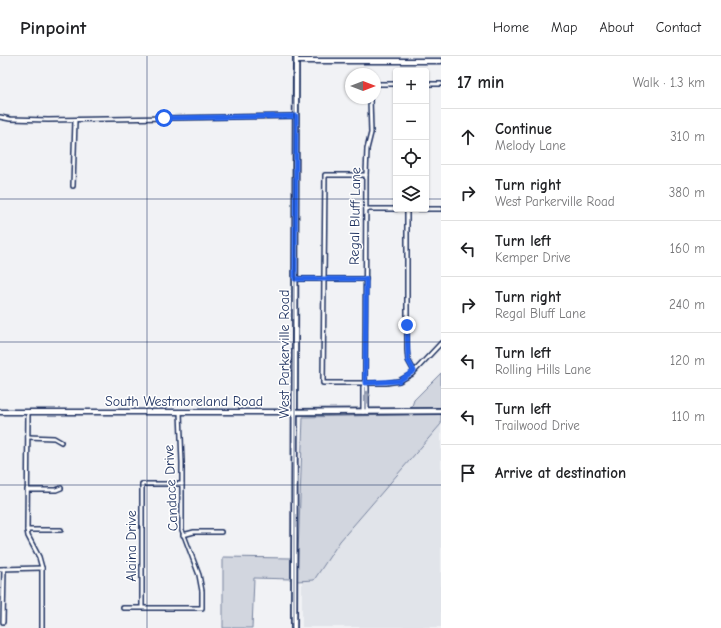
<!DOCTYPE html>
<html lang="en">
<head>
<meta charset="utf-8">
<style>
	:root { --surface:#fff; --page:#f6f6f6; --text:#202124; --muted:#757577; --line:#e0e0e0 }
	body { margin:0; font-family:"Comic Neue",sans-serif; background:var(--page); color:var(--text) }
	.controls { position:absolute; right:12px; top:12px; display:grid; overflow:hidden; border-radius:4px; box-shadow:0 1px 3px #0004 }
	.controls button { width:36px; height:36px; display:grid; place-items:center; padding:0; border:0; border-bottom:1px solid var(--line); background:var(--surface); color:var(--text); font:20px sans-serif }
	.compass { position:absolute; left:345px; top:12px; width:36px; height:36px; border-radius:50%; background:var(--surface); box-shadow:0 1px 3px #0004; rotate:90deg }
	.stop { position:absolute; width:12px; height:12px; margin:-9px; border:3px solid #2563eb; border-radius:50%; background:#fff }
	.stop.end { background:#2563eb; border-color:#fff; box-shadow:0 1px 4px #0008 }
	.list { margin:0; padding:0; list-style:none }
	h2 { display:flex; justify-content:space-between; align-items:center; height:52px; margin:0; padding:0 16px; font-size:17px }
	h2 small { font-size:13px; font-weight:400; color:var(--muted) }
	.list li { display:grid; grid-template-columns:26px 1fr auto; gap:12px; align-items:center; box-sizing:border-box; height:56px; padding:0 16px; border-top:1px solid var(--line) }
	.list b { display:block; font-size:15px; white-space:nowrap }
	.list p { margin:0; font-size:13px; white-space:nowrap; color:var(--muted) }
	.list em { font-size:13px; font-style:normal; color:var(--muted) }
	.icon { flex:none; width:22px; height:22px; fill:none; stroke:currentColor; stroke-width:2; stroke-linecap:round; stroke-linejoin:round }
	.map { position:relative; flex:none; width:441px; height:572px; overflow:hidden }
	header { display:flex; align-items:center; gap:24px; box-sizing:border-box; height:56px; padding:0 20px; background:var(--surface); border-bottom:1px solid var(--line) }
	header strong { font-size:19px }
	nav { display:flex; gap:22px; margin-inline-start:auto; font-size:14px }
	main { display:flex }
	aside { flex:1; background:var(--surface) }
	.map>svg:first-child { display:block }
	.built { fill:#e1e4ea }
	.green { fill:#d2d6df; stroke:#76829e }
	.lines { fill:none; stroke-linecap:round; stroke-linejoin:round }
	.minor-casing { stroke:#1b2f5e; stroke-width:6 }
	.tertiary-casing { stroke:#1b2f5e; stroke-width:7 }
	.secondary-casing { stroke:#1b2f5e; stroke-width:8 }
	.minor { stroke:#fff; stroke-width:3 }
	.tertiary { stroke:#fff; stroke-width:4 }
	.secondary { stroke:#fff; stroke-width:4.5 }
	.oneway { stroke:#8d97ae }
	.route { stroke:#2563eb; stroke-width:5 }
	.grid { fill:none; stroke:#1b2f5e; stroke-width:1; stroke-opacity:0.55 }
	.labels { text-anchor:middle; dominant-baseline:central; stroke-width:3; stroke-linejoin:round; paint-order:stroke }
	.street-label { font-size:14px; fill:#1b2f5e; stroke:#fff }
</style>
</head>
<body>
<header>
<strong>Pinpoint</strong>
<nav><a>Home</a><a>Map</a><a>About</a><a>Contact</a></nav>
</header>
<main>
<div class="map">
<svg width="441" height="572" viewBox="0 0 441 572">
	<rect width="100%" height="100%" fill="#f1f2f5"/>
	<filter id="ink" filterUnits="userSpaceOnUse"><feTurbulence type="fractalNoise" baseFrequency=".025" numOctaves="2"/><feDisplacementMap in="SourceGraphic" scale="8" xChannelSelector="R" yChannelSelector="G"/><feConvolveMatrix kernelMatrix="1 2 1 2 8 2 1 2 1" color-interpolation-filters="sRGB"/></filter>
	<g filter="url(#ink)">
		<!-- built -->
		<path class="built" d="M441,368V571H302V524H314L340,485Z"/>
		<!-- green -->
		<g class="green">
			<path d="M441,317V353H411L414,344Z"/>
			<path d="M441,358V368L340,485L314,524L297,525L303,361Z"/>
			<path d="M223,501L291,502V523L254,522L252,572H223Z"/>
		</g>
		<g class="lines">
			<defs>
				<g id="minor">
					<path d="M375,28H396"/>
					<path d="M426,28H441"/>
					<path d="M0,61L10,63L48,64L296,60"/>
					<path d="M366,119H325L323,327H386L399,325L412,318L441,287"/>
					<path d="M73,130L75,64"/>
					<path d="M366,153H396"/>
					<path d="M407,153V294L408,304L414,315"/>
					<path d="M407,153H441"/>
					<path d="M295,223H366"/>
					<path d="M365,327L367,331V356"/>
					<path d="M28,356L27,474L28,480L39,501L42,512V572"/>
					<path d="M363,356V331L365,327L366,119L367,93L371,77L370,42"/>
					<path d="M28,381L54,382L61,386"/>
					<path d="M27,434H56L61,432"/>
					<path d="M27,474H61"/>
					<path d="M183,479L194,476H221"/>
					<path d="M0,513L42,512"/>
					<path d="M142,551V428H182"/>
					<path d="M123,552H202V535L199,519L182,474V407L180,356"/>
					<path d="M3,566L4,513"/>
				</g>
				<g id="tertiary">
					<path d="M296,5H441"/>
					<path d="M0,356H294"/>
				</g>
				<g id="secondary">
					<path d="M294,356L441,355"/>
					<path d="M294,572L296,0"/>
				</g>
			</defs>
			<!-- minor casing -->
			<use href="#minor" class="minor-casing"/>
			<!-- tertiary casing -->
			<use href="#tertiary" class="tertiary-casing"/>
			<!-- secondary casing -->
			<use href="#secondary" class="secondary-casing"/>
			<!-- minor -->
			<use href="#minor" class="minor"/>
			<!-- tertiary -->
			<use href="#tertiary" class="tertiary"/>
			<!-- secondary -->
			<use href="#secondary" class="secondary"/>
		</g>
		<!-- one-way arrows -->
		<defs><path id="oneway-shaft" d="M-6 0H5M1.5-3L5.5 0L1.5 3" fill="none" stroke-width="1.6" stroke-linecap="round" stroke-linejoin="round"/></defs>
		<use class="oneway" href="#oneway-shaft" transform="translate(367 341) rotate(-90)"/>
	</g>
	<g class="lines" filter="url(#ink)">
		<!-- route -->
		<path class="route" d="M164,62L296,60L295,223H366L365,327L399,325L414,315L408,304L407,269"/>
	</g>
	<!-- grid -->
	<path class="grid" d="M147,0V572M294,0V572M0,143H396M426,143H441M0,286H441M0,429H441"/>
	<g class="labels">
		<!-- street labels -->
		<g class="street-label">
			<text transform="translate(355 160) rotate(-89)">Regal Bluff Lane</text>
			<text transform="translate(284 298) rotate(-90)">West Parkerville Road</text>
			<text x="184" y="345">South Westmoreland Road</text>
			<text transform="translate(171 432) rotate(-93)">Candace Drive</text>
			<text transform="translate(131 490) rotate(-90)">Alaina Drive</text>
		</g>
	</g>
</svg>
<div class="controls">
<button>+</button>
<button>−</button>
<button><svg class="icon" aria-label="locate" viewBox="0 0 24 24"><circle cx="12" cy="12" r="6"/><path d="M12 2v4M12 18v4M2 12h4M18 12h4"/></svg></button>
<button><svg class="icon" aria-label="layers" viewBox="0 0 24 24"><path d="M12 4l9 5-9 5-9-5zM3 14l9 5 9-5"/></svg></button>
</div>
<svg class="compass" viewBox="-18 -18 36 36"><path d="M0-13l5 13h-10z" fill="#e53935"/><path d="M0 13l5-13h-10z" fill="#757577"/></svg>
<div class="stop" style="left:164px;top:62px"></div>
<div class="stop end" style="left:407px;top:269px"></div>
</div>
<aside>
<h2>17 min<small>Walk · 1.3 km</small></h2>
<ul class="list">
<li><svg class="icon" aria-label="ahead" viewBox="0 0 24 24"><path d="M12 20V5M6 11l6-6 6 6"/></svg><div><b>Continue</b><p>Melody Lane</p></div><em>310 m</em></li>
<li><svg class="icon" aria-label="right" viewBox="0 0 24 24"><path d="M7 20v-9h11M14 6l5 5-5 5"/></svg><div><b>Turn right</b><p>West Parkerville Road</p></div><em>380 m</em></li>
<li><svg class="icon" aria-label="left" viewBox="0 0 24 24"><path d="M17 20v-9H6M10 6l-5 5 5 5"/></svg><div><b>Turn left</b><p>Kemper Drive</p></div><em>160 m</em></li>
<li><svg class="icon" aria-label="right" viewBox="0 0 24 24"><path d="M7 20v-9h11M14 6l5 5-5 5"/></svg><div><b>Turn right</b><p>Regal Bluff Lane</p></div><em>240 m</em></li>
<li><svg class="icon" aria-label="left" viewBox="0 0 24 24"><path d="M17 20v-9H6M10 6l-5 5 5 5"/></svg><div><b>Turn left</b><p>Rolling Hills Lane</p></div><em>120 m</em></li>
<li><svg class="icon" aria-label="left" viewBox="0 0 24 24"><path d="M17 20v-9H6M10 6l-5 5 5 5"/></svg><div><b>Turn left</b><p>Trailwood Drive</p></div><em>110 m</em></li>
<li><svg class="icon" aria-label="arrive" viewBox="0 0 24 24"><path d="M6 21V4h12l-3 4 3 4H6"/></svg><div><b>Arrive at destination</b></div></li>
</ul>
</aside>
</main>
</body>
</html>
